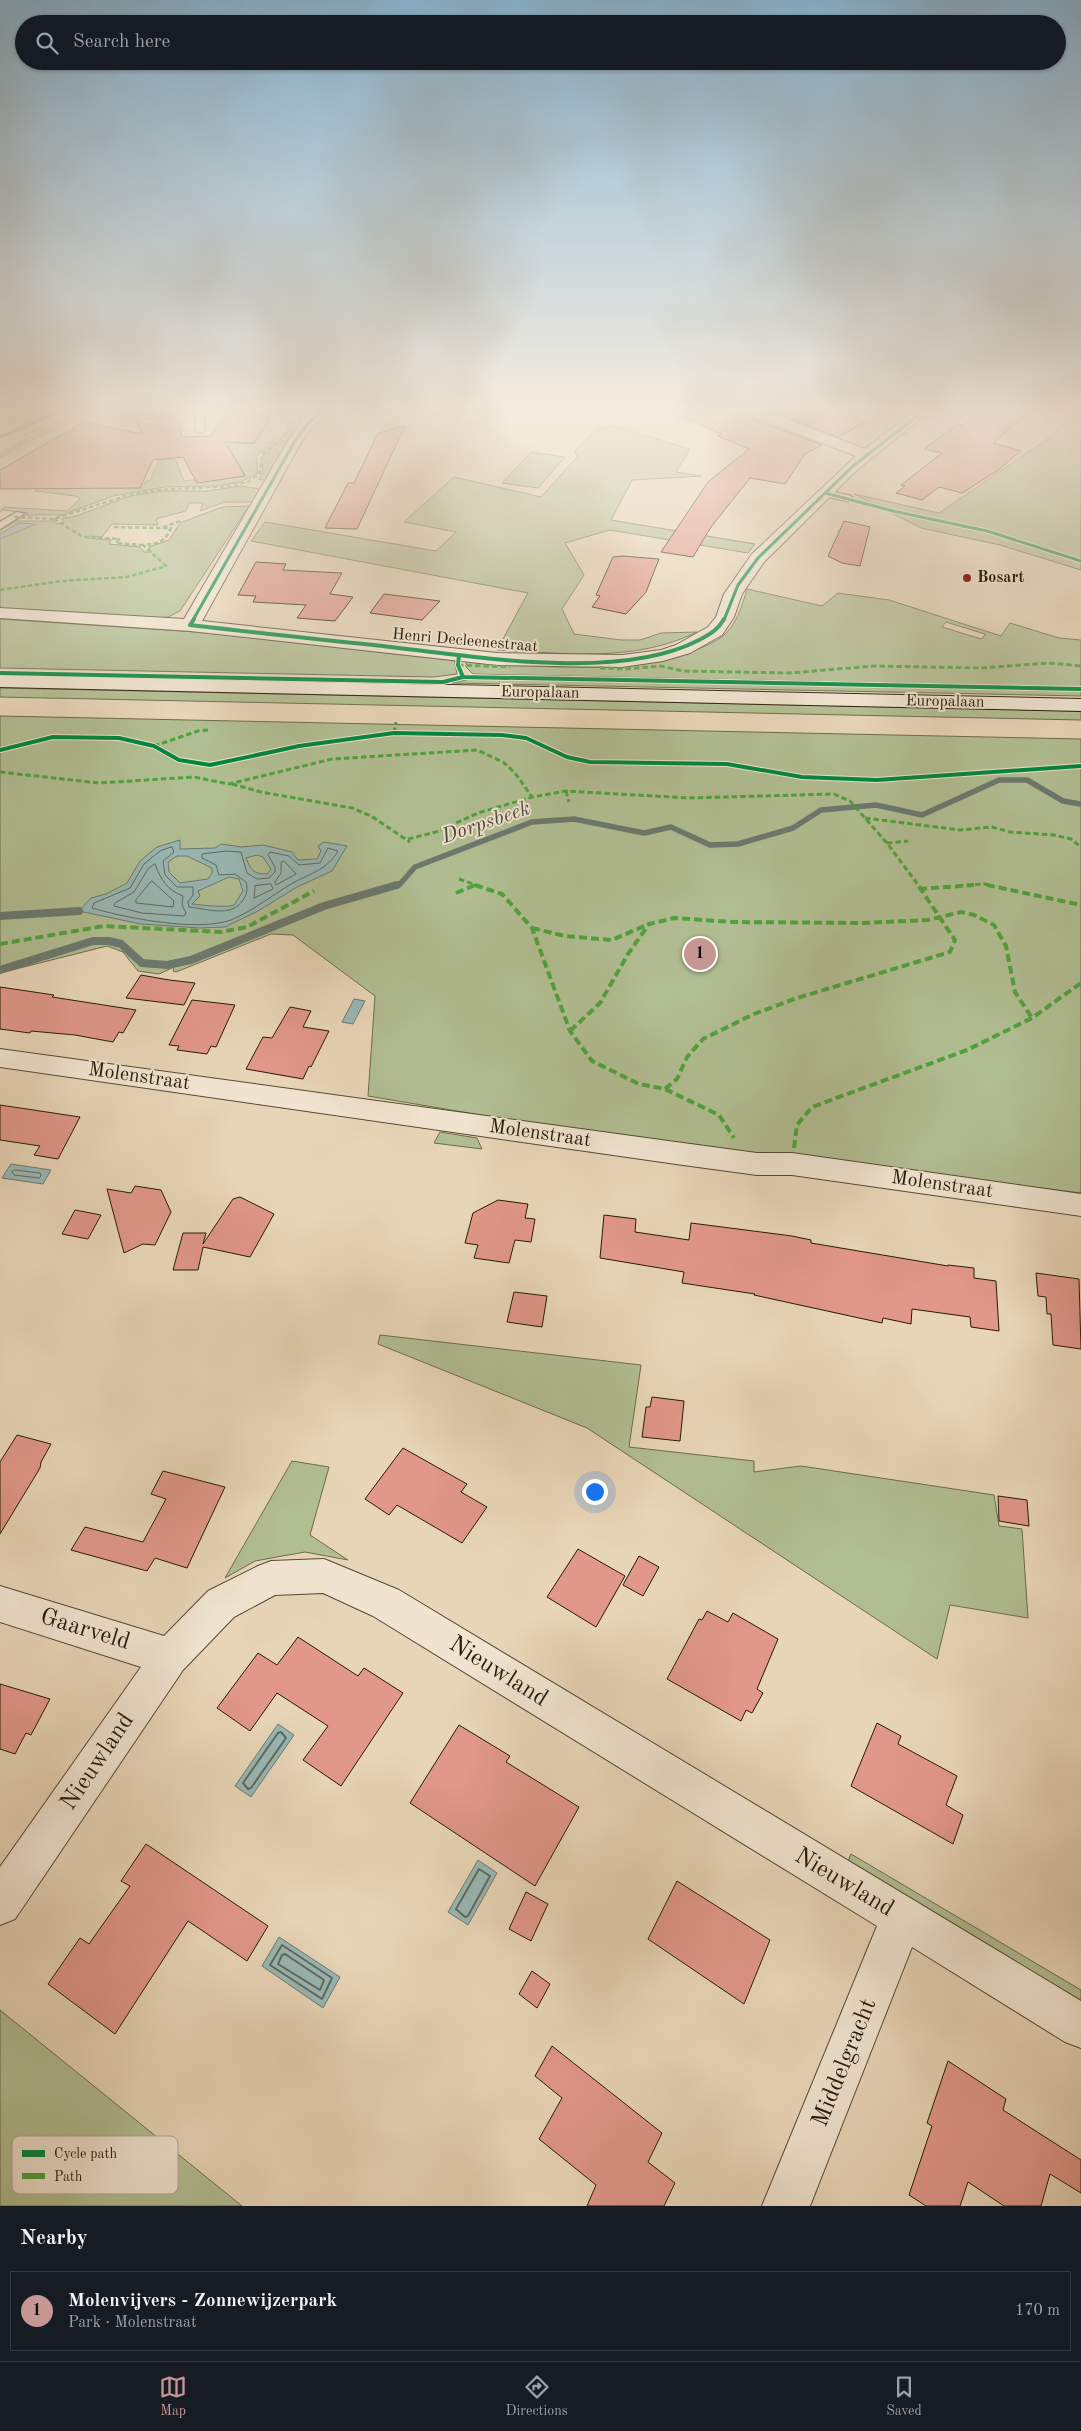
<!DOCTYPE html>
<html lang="en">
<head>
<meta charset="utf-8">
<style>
	:root { --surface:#171b24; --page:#20242c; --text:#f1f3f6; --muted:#9ea1a6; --line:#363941; --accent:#c59692 }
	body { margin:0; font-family:"Old Standard TT",serif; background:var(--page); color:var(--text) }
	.you { position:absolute; left:594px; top:1491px; width:18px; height:18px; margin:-12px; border:4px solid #fff; border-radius:50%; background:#1a73e8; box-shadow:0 0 0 8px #1a73e833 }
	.badge { display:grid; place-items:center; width:32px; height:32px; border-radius:50%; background:var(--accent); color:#111; font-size:16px; font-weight:700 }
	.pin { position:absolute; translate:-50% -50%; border:2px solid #fff; box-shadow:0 1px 5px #0006 }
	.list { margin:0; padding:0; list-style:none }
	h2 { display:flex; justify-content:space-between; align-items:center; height:65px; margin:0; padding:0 20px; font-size:21px }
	h2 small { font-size:16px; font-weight:400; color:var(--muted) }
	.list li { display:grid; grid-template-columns:32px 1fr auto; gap:15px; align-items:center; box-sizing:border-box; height:80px; margin:0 10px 10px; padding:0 10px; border:1px solid var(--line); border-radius:0px }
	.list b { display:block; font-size:19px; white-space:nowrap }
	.list p { margin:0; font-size:16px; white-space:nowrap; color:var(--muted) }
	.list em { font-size:16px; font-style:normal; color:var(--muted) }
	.icon { flex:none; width:28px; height:28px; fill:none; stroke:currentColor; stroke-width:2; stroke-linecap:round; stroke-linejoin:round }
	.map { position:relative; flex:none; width:1081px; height:2206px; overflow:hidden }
	.search { position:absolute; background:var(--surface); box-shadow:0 1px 4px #0004; left:15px; right:15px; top:15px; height:55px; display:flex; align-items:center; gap:12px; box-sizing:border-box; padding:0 18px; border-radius:28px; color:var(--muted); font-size:19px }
	.sheet { height:155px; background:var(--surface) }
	nav { display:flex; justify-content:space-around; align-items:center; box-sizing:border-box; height:70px; border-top:1px solid var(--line); background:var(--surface); font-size:14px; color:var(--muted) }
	nav a { display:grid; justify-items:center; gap:2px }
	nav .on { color:var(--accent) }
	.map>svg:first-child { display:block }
	.green { fill:#b1be92; stroke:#6c6c4c; fill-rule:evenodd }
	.water { fill:#98b8b5; stroke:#6b796f; fill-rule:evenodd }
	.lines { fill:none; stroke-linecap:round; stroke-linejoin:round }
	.shore-far1 { stroke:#60695e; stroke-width:1 }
	.shore { stroke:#60695e; stroke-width:2 }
	.stream-far1 { stroke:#6b796f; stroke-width:5.5 }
	.stream { stroke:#6b796f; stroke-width:8 }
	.building { fill:#e19789; stroke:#271a07 }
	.service-casing { stroke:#574933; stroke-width:3 }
	.minor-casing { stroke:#574933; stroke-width:2 }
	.secondary-casing { stroke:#271a07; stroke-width:2 }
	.service { fill:#f0e4d0; fill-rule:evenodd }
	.minor { fill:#f0e4d0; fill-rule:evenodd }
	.secondary { fill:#f0e4d0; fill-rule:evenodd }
	.quiet-far2 { stroke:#51a13d; stroke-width:2.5; stroke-dasharray:4.5 2.5; stroke-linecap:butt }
	.quiet-far1 { stroke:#51a13d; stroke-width:3; stroke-dasharray:5.5 3; stroke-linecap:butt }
	.quiet { stroke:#51a13d; stroke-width:4; stroke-dasharray:8 4; stroke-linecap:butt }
	.cycleway-far1-casing { stroke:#f0e4d0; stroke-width:5 }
	.cycleway-casing { stroke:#f0e4d0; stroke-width:6 }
	.cycleway-far1 { stroke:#00873e; stroke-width:3 }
	.cycleway { stroke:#00873e; stroke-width:4 }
	.poi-dot { fill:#8f2418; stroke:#f0e4d0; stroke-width:2 }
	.labels { text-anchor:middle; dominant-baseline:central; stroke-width:4; stroke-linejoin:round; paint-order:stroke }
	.far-poi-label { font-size:16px; font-weight:bold; fill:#271a07; stroke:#f0e4d0; text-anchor:start }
	.far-street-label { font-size:16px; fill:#271a07; stroke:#f0e4d0 }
	.street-label { font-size:20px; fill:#271a07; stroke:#f0e4d0 }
	.water-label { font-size:21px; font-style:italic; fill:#49493b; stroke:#f0e4d0 }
	.near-street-label { font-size:24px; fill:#271a07; stroke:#f0e4d0 }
	.key { fill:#f0e4d0; stroke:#b4a794; stroke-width:1 }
	.key-label { font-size:14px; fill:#271a07 }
</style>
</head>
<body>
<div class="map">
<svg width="1081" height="2206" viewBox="0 0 1081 2206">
	<rect width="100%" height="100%" fill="#e8d5b7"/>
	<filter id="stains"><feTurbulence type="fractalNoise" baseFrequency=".004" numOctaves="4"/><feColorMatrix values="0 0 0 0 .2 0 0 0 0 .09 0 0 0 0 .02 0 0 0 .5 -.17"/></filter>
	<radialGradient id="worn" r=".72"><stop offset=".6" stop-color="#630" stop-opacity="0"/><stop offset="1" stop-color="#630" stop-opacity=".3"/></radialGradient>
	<!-- green -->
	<g class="green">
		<path d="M122,410H196V414H193L192,411L123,419Z"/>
		<path d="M238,410C257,410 305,408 276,438C270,445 262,449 256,457L258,473L240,482L215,486L164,487L113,496L62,515H26L28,513L3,510L0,512L4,507L67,511L80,499L76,496L35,491L37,487L142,488L146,481H150L159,460L175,459L184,481L200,479L215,481L245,475L228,445L231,443L255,444L272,416L255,413L256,411Z"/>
		<path d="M276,410L304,412L307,418L268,481L259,479L263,472L262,457L285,436L292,422L288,414Z"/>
		<path d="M1081,415V570L1000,545L921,528L854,494L939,513L1046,440L1070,418L1078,420Z"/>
		<path d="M59,421L68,423L55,431L31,440L0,458V454L29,437L24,435Z"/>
		<path d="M614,426L690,449L676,472L702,476L632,480L611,520L755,544L748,553L610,530L565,543L584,575L562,609L574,634L621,640H640L661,633L697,632C634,663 565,653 497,650L528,593L251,541L265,522L436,551L456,532L404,522L454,477L541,497L577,457L575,451L598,428Z"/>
		<path d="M531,452L565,457L538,488L502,483Z"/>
		<path d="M241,486L260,489L253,502H225L200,511L203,503H189L186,511L159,518L156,520L158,525L112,524L102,537L89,536L87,538L111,540L109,544L140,547L144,552H151L149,547L169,540L180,523L222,507L249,506L180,611L168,617L145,619L0,610V530L16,521H53L57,524L64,522L61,519L76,516L130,496L163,491H207Z"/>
		<path d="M747,589L822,606L838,593L889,600L1001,636L1010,623L1059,638L1081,640V687L473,674L466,667V661C538,666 612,675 682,654C696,650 711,645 723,636C737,624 742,606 747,589ZM946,622L985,634V635L981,639L942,627Z"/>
		<path d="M0,619L196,632L454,658L457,674L433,677L0,668Z"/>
		<path d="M470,679L1081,690V696L452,683Z"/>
		<path d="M0,688L1081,711V720L0,697Z"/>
		<path d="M0,716L1081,739V1193L873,1167L767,1158L546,1126L368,1096L375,996L293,935L271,934L176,972L173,971L174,967L159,974L138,971L123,952L107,946L0,973Z"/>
		<path d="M440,1132L477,1138L482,1149L434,1143Z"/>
		<path d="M380,1335L641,1365L629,1447L754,1461V1472L801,1466L994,1495L999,1526L1022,1529L1028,1618L950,1605L937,1659L587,1428L378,1344Z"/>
		<path d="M292,1461L329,1467L310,1535L348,1560L305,1552L255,1561L225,1578Z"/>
		<path d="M851,1854L1081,1990V2002L848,1861Z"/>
		<path d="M0,2010L242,2206H0Z"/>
	</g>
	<!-- water -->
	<g class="water">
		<path d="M19,523L36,524L0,539V534Z"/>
		<path d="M180,840V849L215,848L221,844L242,847L263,845L292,852L298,860L317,859L321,851L318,846L324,842L347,846L332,871L297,887L258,911L225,927L200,928L141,924L79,911L91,898L106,894L127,883L140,861L157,847ZM257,855L263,857L271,869L267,874C253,874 251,870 246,858ZM177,856H187L212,868V873L208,879L180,883L169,872L168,862ZM229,877L239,879L243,891L234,905C227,908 202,905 192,904L200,896L198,891Z"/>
		<path d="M354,999L365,1001L353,1024L342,1022Z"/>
		<path d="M11,1164L51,1170L43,1184L2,1178Z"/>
		<path d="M278,1724L294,1735L251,1797L235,1786Z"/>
		<path d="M478,1860L497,1873L468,1925L448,1912Z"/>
		<path d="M279,1937L340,1977L323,2008L262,1966Z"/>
	</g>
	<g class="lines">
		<!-- shore-far1 -->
		<g class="shore-far1">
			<path d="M172,847L174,852L163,861L165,875L177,887H193V895L188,902L189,907C208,909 231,918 243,900C247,894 248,889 246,882L235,874L219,875L216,865L202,858V854L226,851L241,852L247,873L257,879L269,878L275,872V867L268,855L270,852L289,856L299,865L320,863L328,848L338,851C327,870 311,873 293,883C272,895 253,911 231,920C197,932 126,918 92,908L94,903L130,888L144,864L160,851Z"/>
			<path d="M284,861L296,874L276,885L275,882L281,873V863Z"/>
			<path d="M155,864C161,880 167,890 183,896L182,905L186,913L184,916L142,913L114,906L115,903L134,892L148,869Z"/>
			<path d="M152,881L174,901L173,907L136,903V900Z"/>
			<path d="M271,884L273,889L254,898L255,886Z"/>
			<path d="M15,1170L40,1173L41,1176L39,1178L14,1175L12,1172Z"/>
		</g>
		<!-- shore -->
		<g class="shore">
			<path d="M281,1732L286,1738L251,1788L248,1789L243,1783L278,1733Z"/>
			<path d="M479,1869L490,1876L468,1916L465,1917L456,1909Z"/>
			<path d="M282,1945L332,1978L322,1999L270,1965Z"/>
			<path d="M285,1954L324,1980L320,1990L278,1964L282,1955Z"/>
		</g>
		<!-- stream-far1 -->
		<path class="stream-far1" d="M393,886L400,884L415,867L532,822L574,819L644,833L671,827L710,845L738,844L793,828L821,810L876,805L922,815L999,780H1027L1063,801L1081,804"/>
		<!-- stream -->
		<g class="stream">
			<path d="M0,916L79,911"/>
			<path d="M0,970L93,941H109L121,944L142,963L167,965L191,960L324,906L397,885"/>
		</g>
	</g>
	<!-- building -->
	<g class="building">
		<path d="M230,410L256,411L255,413L271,416L254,443L225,442L245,476L197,483L183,457L153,460L140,488L0,489V470L84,422L142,434L136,420L177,415L182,437L210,436Z"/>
		<path d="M665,410H739L742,415L822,445L805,454L785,484L750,478L711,527L693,557L661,552L708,482L749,449L718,436L722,434Z"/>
		<path d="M768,410H836L866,422L838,437Z"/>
		<path d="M980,410H1005L1026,415L993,443L1021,451L997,471L962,493L939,487L922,500L896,493L905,486L901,485L942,453L924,449L958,424L963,425Z"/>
		<path d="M405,426L357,529L325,528L348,483H354L378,433Z"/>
		<path d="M844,521L870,527L860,566L842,563L828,556Z"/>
		<path d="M623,556L659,559L646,592L626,614L592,607L600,596L596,595L613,557Z"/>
		<path d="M256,562L286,564L283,570L342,573L330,594L353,597L335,621L297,618L306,605L253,602L256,596L238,595Z"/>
		<path d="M384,594L440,601L422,620L370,613Z"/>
		<path d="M141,975L169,980L195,983L184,1005L126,998Z"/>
		<path d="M0,987L54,995L52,997L136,1010L123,1033L119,1032L113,1042L75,1035L31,1031L30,1033L0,1029Z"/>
		<path d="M192,1000L235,1005L216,1047L211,1046L207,1054L177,1050L179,1046L169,1045Z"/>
		<path d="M290,1007L311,1011L303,1027L329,1031L311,1067L309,1066L303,1079L246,1069L263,1037L272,1038Z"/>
		<path d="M0,1105L80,1117L58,1159L34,1155L40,1146L0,1140Z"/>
		<path d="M135,1186L161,1190L171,1212L155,1245L143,1244L124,1253L107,1189L131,1193Z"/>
		<path d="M240,1197L274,1214L250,1257L203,1247L198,1270H173L183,1233H206L203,1244L233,1199Z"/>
		<path d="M498,1200L528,1204L525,1218L535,1219L531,1242L515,1240L509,1263L474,1258L478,1245L465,1243L473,1213Z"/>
		<path d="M75,1210L101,1215L88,1239L62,1234Z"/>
		<path d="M604,1215L636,1219L635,1232L689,1240L691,1223L792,1236L811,1240V1243L948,1266V1265L974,1268V1278L996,1281L999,1331L971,1327L970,1317L912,1309L911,1324L883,1318L882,1323L754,1295L755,1294L682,1283L684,1272L600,1258Z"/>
		<path d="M1036,1273L1079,1279L1081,1349L1053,1345L1051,1314H1047L1046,1297L1038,1296Z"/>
		<path d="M514,1292L547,1296L542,1327L507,1322Z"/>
		<path d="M652,1397L684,1401L680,1441L642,1437L646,1407H650Z"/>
		<path d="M17,1435L51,1444L41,1462L40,1468L0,1534V1462Z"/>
		<path d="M403,1448L467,1484L461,1492L487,1507L462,1543L397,1505L389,1515L365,1499Z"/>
		<path d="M163,1471L225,1487L187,1568L155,1558L147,1571L71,1550L85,1527L143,1542L166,1499L151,1494Z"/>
		<path d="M998,1496L1027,1500L1029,1526L999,1521Z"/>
		<path d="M578,1549L625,1576L596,1627L547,1597Z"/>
		<path d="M639,1556L659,1567L643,1596L623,1585Z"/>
		<path d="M707,1611L728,1622L733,1613L778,1639L757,1689L763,1693L752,1713L746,1710L741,1721L667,1679L699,1619L702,1620Z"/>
		<path d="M298,1637L358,1676L364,1668L403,1693L341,1786L303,1760L328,1726L277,1693L250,1731L217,1708L258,1653L277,1665Z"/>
		<path d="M0,1684L50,1699L31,1735L26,1733L15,1754L0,1749Z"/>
		<path d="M877,1723L901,1736L898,1744L957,1776L946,1805L963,1815L953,1844L851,1786Z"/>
		<path d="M459,1725L510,1756L506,1762L579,1807L535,1886L410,1803Z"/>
		<path d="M146,1844L268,1926L247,1961L188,1921L115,2034L48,1984L80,1938L89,1944L130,1886L121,1881Z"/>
		<path d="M677,1881L770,1940L744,2004L648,1939Z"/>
		<path d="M526,1892L548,1904L531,1941L509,1929Z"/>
		<path d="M532,1971L550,1984L537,2008L519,1994Z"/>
		<path d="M552,2046L662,2133L648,2162L675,2183L664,2206H587L596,2185L539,2139L562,2098L535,2076Z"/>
		<path d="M948,2061L1006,2099L1003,2110L1081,2160V2193L1050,2174L1041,2206H1004L968,2182L960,2206H926L909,2195L932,2126L927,2123Z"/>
	</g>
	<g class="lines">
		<defs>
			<g id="service">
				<path d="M200,410H208L204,417V431L200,433L196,431V417Z"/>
				<path d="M304,410H317L324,414L320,416Z"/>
				<path d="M825,490L851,496L852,498L848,501L822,495V491Z"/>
				<path d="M17,512L24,514L0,529V522Z"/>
			</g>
			<g id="minor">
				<path d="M34,410H54L0,435V426Z"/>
				<path d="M315,410H332L313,426L302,441L202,621L497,653L622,655L661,650L676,645L708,627L716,617L724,594L752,554L856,456L743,413L741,410H762L865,449L916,410H932L858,469L764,562L742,594L734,617L722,635L690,653L663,661L622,667L497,665L190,631L0,618V608L184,619L288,441L303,420Z"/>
				<path d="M0,1049L683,1143L757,1153H792L1081,1194V1216L792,1175H757L683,1165L0,1067Z"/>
				<path d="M324,1559L399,1590L1081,2001V2048L1065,2042L912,1947L810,2206H762L877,1926L373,1616L323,1593L275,1595L234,1617L183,1670L15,1919L0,1925V1867L141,1667L0,1622V1586L164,1636L208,1591L258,1566L271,1561Z"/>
			</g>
			<path id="secondary" d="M0,675L1081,699V711L0,687Z"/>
		</defs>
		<!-- service casing -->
		<use href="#service" class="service-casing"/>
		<!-- minor casing -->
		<use href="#minor" class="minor-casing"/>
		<!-- secondary casing -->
		<use href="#secondary" class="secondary-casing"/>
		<!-- service -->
		<use href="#service" class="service"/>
		<!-- minor -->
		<use href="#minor" class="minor"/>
		<!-- secondary -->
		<use href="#secondary" class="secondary"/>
		<!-- quiet-far2 -->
		<g class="quiet-far2">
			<path d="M65,417L86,420"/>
			<path d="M14,517L54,519L128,495L157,490L229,486L248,482L260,473L262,454L283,436L290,422L286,416L271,410"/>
			<path d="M54,519L83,537L119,539L116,543L143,545"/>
			<path d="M114,527L161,528L183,520"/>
			<path d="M0,590L61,581L127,577L166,566L143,545C158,544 165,542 171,528H161"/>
		</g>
		<!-- quiet-far1 -->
		<g class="quiet-far1">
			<path d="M458,665L510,667"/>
			<path d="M600,668L625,669L661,666L682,671L790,673L874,666L981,668L1049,663L1081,666"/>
			<path d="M394,733L396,722"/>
			<path d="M154,746L198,731L208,730"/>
			<path d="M0,772L99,783L194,777L229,784L332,759L477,750L503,762L515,773L532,797L566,791L689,798L834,794L850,801L887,843L919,886"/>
			<path d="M232,784L261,792L352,808L371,816L410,842"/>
			<path d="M566,791L569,802"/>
			<path d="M865,818L960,830L992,827L1010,832L1054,835L1071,839L1081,847"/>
			<path d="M408,839L436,832L478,813L532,797"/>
			<path d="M887,843L908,841"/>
			<path d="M459,879L479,886"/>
			<path d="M473,886L475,885"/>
			<path d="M958,886L984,884L993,886"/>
		</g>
		<!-- quiet -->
		<g class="quiet">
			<path d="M475,885L502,894L532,928L570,1031L592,1061L639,1084L665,1089L719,1115L734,1138"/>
			<path d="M987,885L1081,905"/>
			<path d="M919,889L974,885"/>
			<path d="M456,893L475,885"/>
			<path d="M532,928L565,936L612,940L649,924"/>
			<path d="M0,944L104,926L221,932L247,927L314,891"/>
			<path d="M570,1031L600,1003L628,954L649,924L674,918L733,922L862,923L928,920L961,912L974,915L994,925L1006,946L1015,992L1032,1018"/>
			<path d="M665,1089L677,1079L687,1057L703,1039L754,1014L797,998L950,952L955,940L918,885"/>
			<path d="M794,1148L797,1125L812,1107L967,1050L1032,1018L1081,983"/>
		</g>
		<defs>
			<g id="cycleway-far1">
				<path d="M0,437L64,410"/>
				<path d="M825,493L893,511L987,531L1081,561"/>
				<path d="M193,620L295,441L308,423L325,410"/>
				<path d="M724,620L738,585L758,558L853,466L925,410"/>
			</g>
			<g id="cycleway">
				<path d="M194,619L190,625C251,632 313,639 374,645C465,655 617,683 699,640C710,634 718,630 724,619"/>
				<path d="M459,655L458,665L463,677L1081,689"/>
				<path d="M0,673L443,682L463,677"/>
				<path d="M0,750L53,737L119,738L154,746L179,760L210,765L299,746L394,733L502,735L526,738L567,757L590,762L727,764L802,777L877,780L1081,766"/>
			</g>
		</defs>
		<!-- cycleway-far1 casing -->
		<use href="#cycleway-far1" class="cycleway-far1-casing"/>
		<!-- cycleway casing -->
		<use href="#cycleway" class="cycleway-casing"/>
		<!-- cycleway-far1 -->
		<use href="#cycleway-far1" class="cycleway-far1"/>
		<!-- cycleway -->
		<use href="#cycleway" class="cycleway"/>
	</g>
	<!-- sky -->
	<linearGradient id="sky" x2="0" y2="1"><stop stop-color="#88b6d4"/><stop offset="0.57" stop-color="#f5ecdf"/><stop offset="1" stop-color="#f5ecdf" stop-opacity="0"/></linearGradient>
	<rect width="1081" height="719" fill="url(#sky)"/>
	<!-- markers -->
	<circle class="poi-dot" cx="967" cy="578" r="5"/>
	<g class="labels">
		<!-- far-poi labels -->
		<g class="far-poi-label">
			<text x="977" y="578">Bosart</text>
		</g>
		<!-- far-street labels -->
		<g class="far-street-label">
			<text transform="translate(465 641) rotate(5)">Henri Decleenestraat</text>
			<text transform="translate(540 693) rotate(1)">Europalaan</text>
			<text transform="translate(945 702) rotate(1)">Europalaan</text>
		</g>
		<!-- street labels -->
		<g class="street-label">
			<text transform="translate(139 1077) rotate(8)">Molenstraat</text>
			<text transform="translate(540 1134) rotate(8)">Molenstraat</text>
			<text transform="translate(942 1185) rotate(8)">Molenstraat</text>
		</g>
		<!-- water labels -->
		<g class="water-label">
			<text transform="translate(486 823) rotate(-19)">Dorpsbeek</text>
		</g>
		<!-- near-street labels -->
		<g class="near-street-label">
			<text transform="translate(85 1630) rotate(17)">Gaarveld</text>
			<text transform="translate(498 1672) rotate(32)">Nieuwland</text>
			<text transform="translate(98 1762) rotate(-56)">Nieuwland</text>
			<text transform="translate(844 1883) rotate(31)">Nieuwland</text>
			<text transform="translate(845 2063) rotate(-68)">Middelgracht</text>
		</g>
	</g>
	<!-- legend -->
	<rect x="12" y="2136" width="166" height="58" rx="8" class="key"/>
	<rect x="22" y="2150" width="23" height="7" fill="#00873e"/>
	<rect x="22" y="2173" width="23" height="6" fill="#51a13d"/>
	<g class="key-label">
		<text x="54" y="2158">Cycle path</text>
		<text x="54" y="2181">Path</text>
	</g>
	<rect width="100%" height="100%" filter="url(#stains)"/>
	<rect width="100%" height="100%" fill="url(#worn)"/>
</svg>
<div class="you"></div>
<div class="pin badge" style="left:700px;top:954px">1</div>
<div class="search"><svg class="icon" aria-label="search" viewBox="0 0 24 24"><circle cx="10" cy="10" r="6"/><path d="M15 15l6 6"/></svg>Search here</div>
</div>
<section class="sheet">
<h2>Nearby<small></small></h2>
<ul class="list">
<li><span class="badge">1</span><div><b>Molenvijvers - Zonnewijzerpark</b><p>Park · Molenstraat</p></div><em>170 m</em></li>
</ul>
</section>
<nav>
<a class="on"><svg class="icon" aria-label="map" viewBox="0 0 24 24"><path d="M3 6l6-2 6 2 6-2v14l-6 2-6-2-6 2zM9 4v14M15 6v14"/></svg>Map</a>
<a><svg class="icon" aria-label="directions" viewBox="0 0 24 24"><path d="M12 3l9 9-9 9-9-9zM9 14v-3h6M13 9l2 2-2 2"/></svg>Directions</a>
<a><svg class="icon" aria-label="saved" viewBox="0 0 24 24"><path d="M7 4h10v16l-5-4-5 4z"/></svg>Saved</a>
</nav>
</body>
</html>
